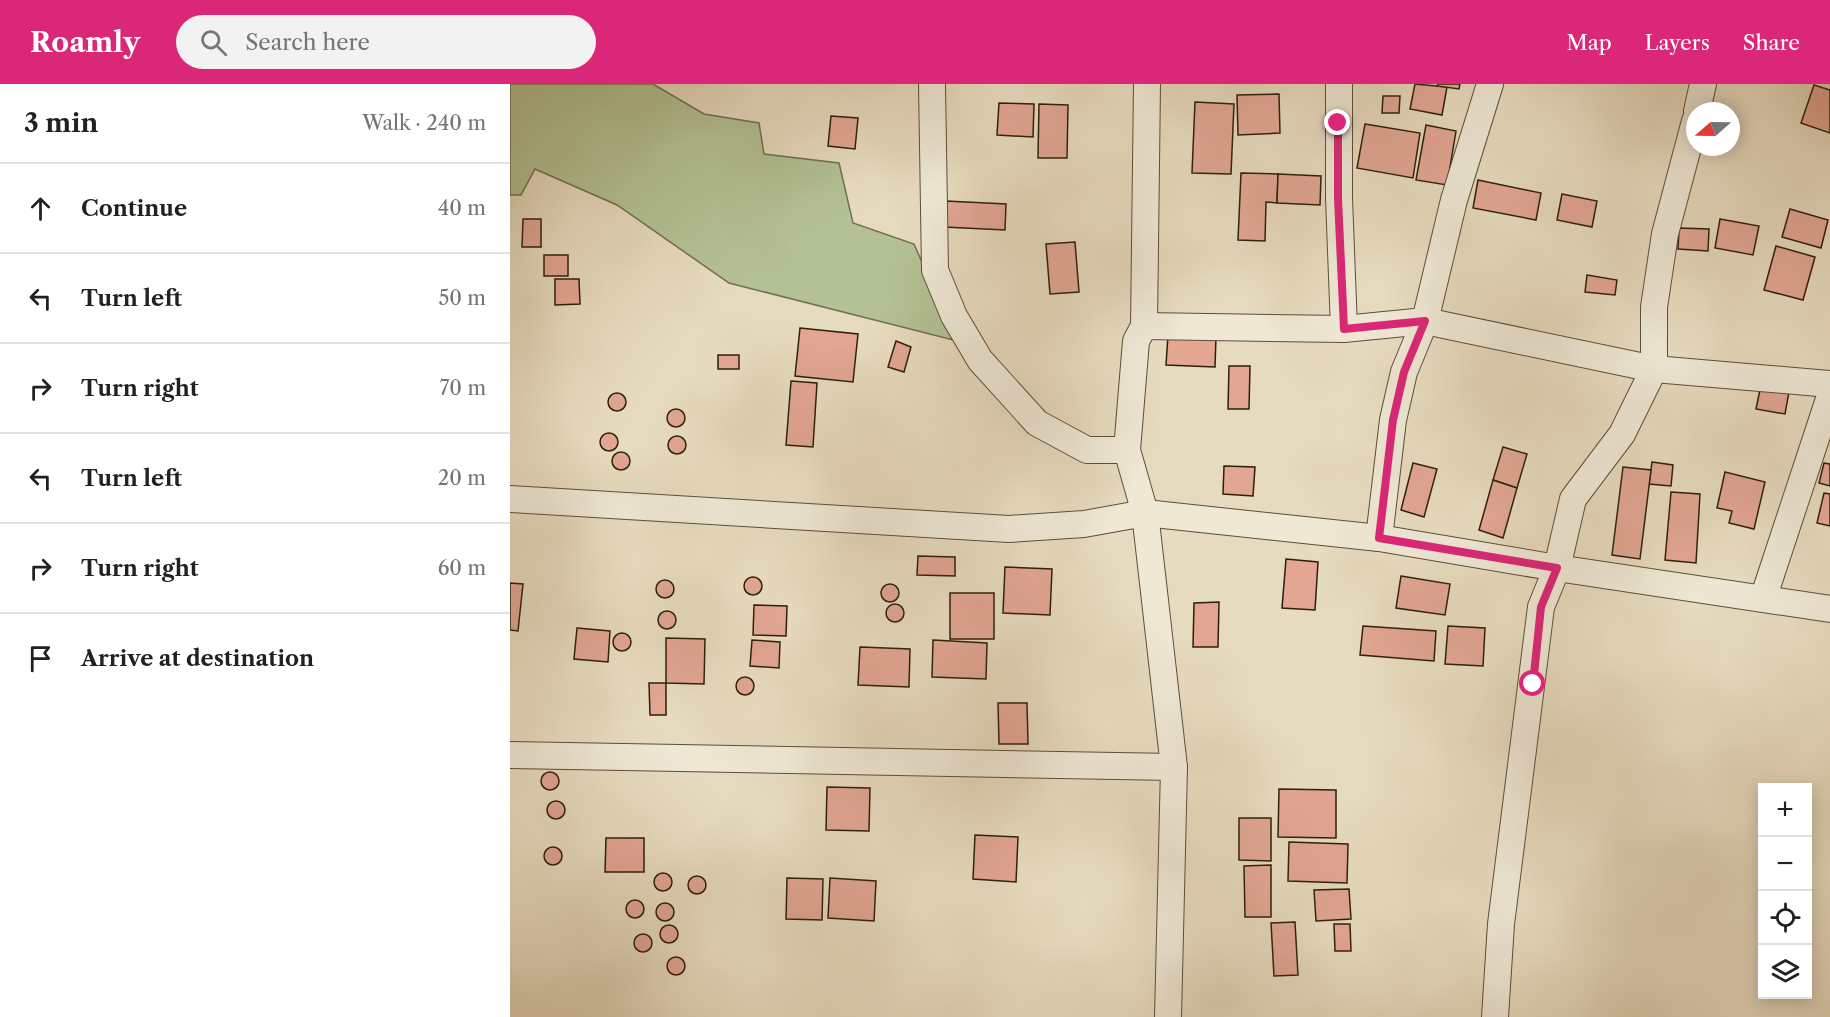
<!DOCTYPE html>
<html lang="en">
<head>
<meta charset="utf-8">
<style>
	:root { --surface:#fff; --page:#f2f2f2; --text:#202124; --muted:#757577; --line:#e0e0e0; --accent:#db2777 }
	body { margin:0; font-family:"Libre Caslon Text",serif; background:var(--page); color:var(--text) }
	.controls { position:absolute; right:18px; bottom:18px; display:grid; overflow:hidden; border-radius:0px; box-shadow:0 3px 15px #0003 }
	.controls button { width:54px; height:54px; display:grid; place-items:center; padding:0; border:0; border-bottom:2px solid var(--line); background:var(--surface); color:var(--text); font:30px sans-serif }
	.compass { position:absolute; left:1176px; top:18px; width:54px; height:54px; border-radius:50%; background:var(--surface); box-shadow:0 3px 15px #0003; rotate:250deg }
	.stop { position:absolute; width:18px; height:18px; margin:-14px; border:4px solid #db2777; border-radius:50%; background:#fff }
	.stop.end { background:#db2777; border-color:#fff; box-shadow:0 2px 6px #0008 }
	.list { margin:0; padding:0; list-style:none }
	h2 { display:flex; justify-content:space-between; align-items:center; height:78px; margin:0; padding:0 24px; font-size:26px }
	h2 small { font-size:20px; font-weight:400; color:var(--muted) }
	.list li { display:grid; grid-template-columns:39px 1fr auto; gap:18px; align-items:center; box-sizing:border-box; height:90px; padding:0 24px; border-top:2px solid var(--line) }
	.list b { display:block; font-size:22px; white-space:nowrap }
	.list em { font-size:20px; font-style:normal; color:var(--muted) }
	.icon { flex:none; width:33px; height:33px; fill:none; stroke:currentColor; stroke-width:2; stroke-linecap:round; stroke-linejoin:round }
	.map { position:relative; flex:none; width:1320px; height:933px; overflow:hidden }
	header { display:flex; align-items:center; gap:36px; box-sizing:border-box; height:84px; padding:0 30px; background:var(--accent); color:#fff }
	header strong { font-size:28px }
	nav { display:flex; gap:33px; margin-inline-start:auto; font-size:21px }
	.search { width:420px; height:54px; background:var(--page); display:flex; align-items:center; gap:15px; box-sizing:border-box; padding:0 21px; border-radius:33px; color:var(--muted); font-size:22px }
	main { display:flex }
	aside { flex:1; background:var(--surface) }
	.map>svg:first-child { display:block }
	.green { fill:#b3c194; stroke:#707050; stroke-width:1.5 }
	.building { fill:#e2a693; stroke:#2e1f0b; stroke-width:1.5 }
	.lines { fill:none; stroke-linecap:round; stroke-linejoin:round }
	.street-casing { stroke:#5c4e38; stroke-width:28 }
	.street { stroke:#efe8d5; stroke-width:26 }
	.route { stroke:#db2777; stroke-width:8 }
</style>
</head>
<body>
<header>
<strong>Roamly</strong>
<div class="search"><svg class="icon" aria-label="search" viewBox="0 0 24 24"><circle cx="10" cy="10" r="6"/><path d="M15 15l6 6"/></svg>Search here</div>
<nav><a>Map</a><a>Layers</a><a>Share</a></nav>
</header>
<main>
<aside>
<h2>3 min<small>Walk · 240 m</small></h2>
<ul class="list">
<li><svg class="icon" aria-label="ahead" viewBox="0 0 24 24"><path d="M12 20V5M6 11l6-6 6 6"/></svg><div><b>Continue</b></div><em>40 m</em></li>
<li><svg class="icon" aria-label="left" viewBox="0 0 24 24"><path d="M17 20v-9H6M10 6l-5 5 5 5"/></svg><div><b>Turn left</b></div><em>50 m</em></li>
<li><svg class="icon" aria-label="right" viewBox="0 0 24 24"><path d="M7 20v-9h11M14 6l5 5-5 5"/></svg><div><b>Turn right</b></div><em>70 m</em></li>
<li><svg class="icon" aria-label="left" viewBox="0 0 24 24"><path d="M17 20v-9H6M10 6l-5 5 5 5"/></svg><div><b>Turn left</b></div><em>20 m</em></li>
<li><svg class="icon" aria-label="right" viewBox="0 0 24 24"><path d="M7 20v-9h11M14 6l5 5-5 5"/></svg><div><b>Turn right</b></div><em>60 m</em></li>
<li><svg class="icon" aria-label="arrive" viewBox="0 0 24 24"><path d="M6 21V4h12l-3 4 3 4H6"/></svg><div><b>Arrive at destination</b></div></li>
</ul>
</aside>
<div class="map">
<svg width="1320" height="933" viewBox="0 0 1320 933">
	<rect width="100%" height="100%" fill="#e7dbbf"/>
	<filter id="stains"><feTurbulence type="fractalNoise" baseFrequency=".00333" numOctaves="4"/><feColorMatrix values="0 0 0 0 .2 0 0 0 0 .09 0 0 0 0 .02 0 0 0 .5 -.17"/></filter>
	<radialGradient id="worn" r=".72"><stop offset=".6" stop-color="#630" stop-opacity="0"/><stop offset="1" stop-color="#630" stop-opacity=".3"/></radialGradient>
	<!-- green -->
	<path class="green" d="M0,0H143L194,30L249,39L254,70L329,79L343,139L404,160L447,257L219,199L107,121L25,85L11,111H0Z"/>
	<!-- building -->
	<g class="building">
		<path d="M905,0L937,3L932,31L900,25Z"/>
		<path d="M928,0H950L949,5L927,2Z"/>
		<path d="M1304,1L1320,6V49L1291,39Z"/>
		<path d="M769,10L770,49L728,51L727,11Z"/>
		<path d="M873,12H890L889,29H872Z"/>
		<path d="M685,18L724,20L721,90L682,89Z"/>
		<path d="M489,19L524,20L523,53L487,51Z"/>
		<path d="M529,20L558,21L557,74H528Z"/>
		<path d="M321,32L348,34L345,65L318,62Z"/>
		<path d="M855,40L910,49L903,94L847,84Z"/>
		<path d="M916,41L946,47L937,101L906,96Z"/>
		<path d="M731,89L768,90L767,119L756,118L755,157L728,156Z"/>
		<path d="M768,90L811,92L810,121L767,119Z"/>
		<path d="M968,96L1031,109L1026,136L963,124Z"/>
		<path d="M1052,110L1087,117L1082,143L1047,136Z"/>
		<path d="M436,117L496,120L495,146L434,143Z"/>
		<path d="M1280,125L1318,136L1311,164L1272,153Z"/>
		<path d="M13,135H31V163H12Z"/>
		<path d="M1210,135L1249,142L1243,171L1205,164Z"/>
		<path d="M1169,144L1199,145L1198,167L1168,165Z"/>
		<path d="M565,158L569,208L540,210L536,160Z"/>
		<path d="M1266,162L1305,173L1293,216L1254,206Z"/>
		<rect x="34" y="171" width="24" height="21"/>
		<path d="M1077,191L1107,196L1105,211L1075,208Z"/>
		<path d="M45,195H69L70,220L45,221Z"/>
		<path d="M290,244L348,250L343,298L285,292Z"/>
		<path d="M658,251L706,253L705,283L656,281Z"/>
		<path d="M386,257L401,263L394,288L378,283Z"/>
		<rect x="208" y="271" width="21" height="14"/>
		<path d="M719,282H740L739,325H718Z"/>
		<path d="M1252,296L1280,302L1275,330L1246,325Z"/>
		<path d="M281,297L307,299L303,363L276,361Z"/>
		<circle cx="107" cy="318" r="9"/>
		<circle cx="166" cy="334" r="9"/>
		<circle cx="99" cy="358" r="9"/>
		<circle cx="167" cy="361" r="9"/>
		<path d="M993,363L1017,370L1007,404L983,396Z"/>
		<circle cx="111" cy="377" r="9"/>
		<path d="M1142,378L1163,381L1161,402L1139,400Z"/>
		<path d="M903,379L927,385L914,433L891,426Z"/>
		<path d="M1314,379L1320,380V402L1309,399Z"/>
		<path d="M714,382L745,383L743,412L713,410Z"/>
		<path d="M1113,383L1141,386L1130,475L1102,471Z"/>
		<path d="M1215,388L1255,398L1244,445L1219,439L1222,427L1207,424Z"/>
		<path d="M983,396L1007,404L993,454L969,446Z"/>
		<path d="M1161,408L1190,410L1186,479L1155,476Z"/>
		<path d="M1314,409L1320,410V442L1307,439Z"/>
		<path d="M408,472L445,473V492L407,491Z"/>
		<path d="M776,475L808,478L805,526L772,524Z"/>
		<path d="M495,483L542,485L540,531L493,529Z"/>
		<path d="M891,492L940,500L935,531L886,524Z"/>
		<circle cx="243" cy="502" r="9"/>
		<circle cx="155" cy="505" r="9"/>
		<path d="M0,499L13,500L8,547L0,546Z"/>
		<circle cx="380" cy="509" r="9"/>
		<rect x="440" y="509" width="44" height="46"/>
		<path d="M709,518L708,563H683L684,519Z"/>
		<circle cx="385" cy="529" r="9"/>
		<path d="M244,521L277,522L276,552L243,551Z"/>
		<circle cx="157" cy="536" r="9"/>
		<path d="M853,542L926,547L924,577L850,571Z"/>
		<path d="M938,542L975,544L973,582L935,580Z"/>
		<path d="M67,544L100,547L98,578L64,575Z"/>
		<circle cx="112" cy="558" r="9"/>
		<path d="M156,554L195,555L194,600L156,599Z"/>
		<path d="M242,556L270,558L269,584L240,582Z"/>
		<path d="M423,556L477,559L476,595L422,593Z"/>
		<path d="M350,563L400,565L399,603L348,601Z"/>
		<circle cx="235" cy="602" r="9"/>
		<path d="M139,599H156V631H140Z"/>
		<path d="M488,619H517L518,660H489Z"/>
		<circle cx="40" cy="697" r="9"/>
		<path d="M317,703L360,704L359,747L316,746Z"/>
		<path d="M769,705L826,706V754L768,753Z"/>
		<circle cx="46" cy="726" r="9"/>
		<path d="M729,734H761V777L729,776Z"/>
		<path d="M465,751L508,753L506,798L463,795Z"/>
		<path d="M96,754H134V788H95Z"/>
		<path d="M779,758L838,760L837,799L778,797Z"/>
		<circle cx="43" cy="772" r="9"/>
		<path d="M761,781V833H735L734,782Z"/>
		<circle cx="153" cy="798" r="9"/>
		<circle cx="187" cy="801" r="9"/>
		<path d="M277,794L313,795L312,836L276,835Z"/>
		<path d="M320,794L366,797L364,837L318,834Z"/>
		<path d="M839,805L841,835L806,837L804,806Z"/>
		<circle cx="125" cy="825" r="9"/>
		<circle cx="155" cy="828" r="9"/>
		<path d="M785,838L788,891L764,892L761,839Z"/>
		<path d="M824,840H840L841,867H825Z"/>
		<circle cx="159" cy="850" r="9"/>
		<circle cx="133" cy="859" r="9"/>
		<circle cx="166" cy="882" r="9"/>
	</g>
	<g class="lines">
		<defs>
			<g id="street">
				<path d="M422,0L425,186L444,232L470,276L527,339L577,366H617"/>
				<path d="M637,0L634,242L626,257L617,366L635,429L664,683L658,933"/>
				<path d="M829,0V114L834,245"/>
				<path d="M1187,27L1193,0"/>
				<path d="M634,242L834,245L915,237L1144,285L1320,300"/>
				<path d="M0,415L499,445L574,440L635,429L869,454L1047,484L1320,525"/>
				<path d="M869,454L883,336L894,288L915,237L944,116L980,0"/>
				<path d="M1253,515L1320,312"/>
				<path d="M0,671L664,683"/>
				<path d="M985,933L991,840L1031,523L1047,484L1063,415L1112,350L1144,285V223L1155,150L1185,37"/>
			</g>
		</defs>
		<!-- street casing -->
		<use href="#street" class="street-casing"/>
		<!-- street -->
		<use href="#street" class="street"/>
	</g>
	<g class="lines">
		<!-- route -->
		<path class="route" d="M828,39V114L834,245L915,237L894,288L883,336L869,454L1047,484L1031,523L1023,600"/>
	</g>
	<rect width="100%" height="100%" filter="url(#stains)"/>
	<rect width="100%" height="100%" fill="url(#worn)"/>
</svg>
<div class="controls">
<button>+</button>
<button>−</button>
<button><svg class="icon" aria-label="locate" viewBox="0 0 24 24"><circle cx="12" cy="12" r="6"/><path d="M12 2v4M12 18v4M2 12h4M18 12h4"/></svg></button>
<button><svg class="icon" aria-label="layers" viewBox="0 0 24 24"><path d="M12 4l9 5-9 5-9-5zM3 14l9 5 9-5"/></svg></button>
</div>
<svg class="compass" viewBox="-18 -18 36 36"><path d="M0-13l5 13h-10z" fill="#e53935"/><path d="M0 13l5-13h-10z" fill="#757577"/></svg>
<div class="stop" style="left:1023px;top:600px"></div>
<div class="stop end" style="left:828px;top:39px"></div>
</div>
</main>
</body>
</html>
